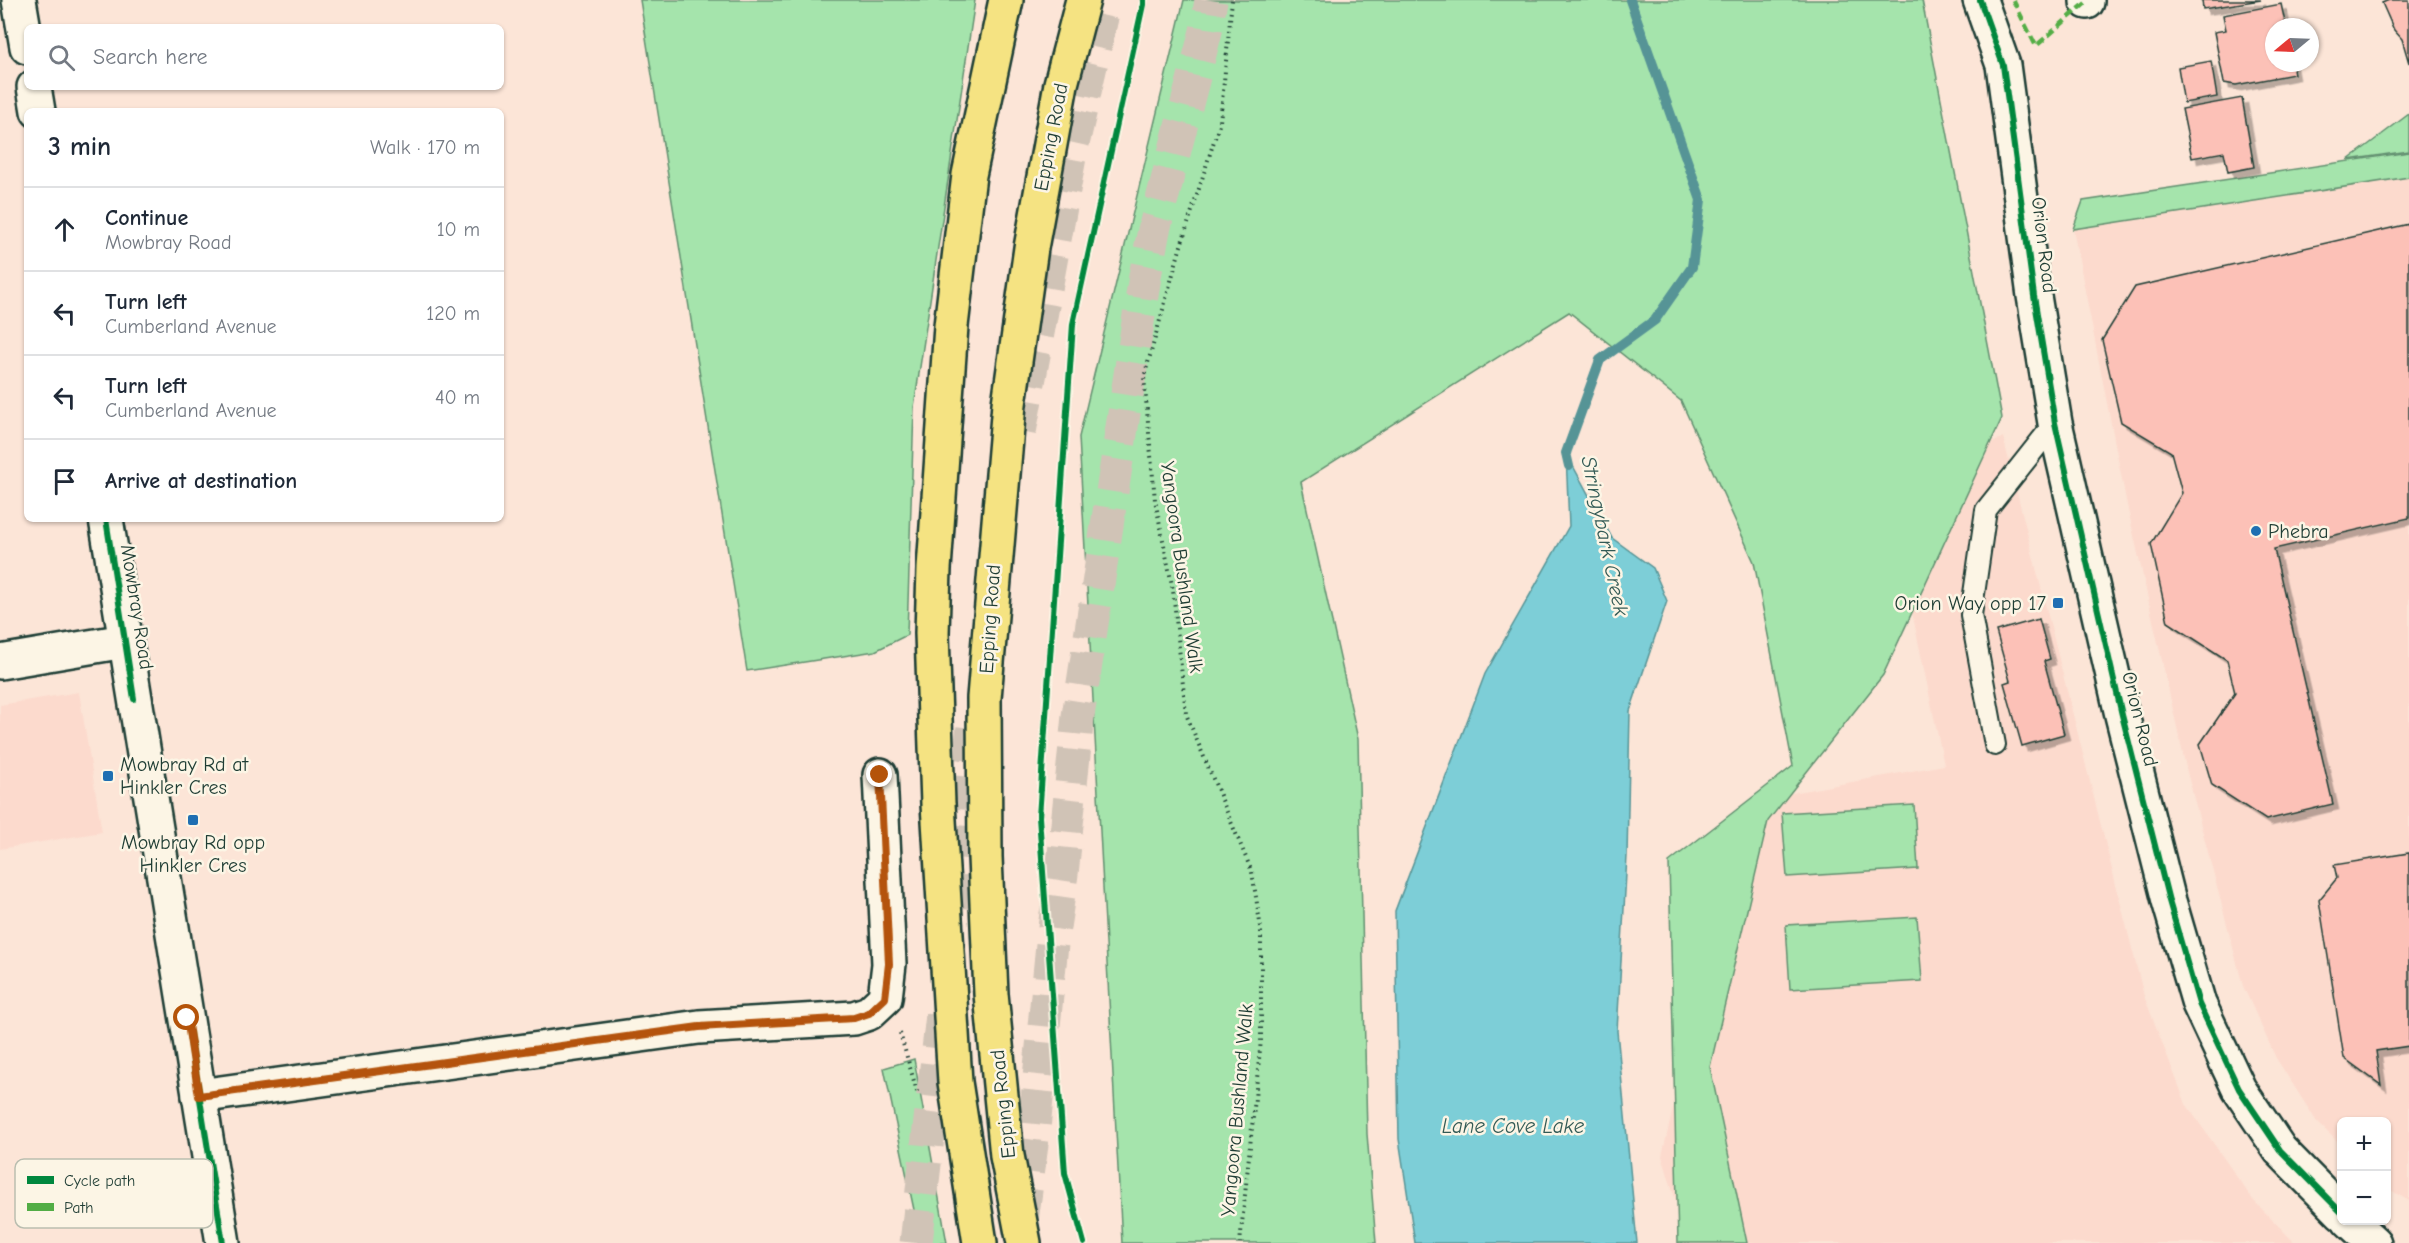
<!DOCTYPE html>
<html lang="en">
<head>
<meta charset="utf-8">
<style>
	:root { --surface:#fff; --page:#f2f2f3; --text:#1f2937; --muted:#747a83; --line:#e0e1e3 }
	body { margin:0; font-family:"Comic Neue",sans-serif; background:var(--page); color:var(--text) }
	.controls { position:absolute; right:18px; bottom:18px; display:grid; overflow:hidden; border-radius:9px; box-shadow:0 2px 4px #0004 }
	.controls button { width:54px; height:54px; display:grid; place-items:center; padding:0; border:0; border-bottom:2px solid var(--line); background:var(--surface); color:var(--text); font:30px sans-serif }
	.compass { position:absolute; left:2265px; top:18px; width:54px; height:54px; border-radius:50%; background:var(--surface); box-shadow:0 2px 4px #0004; rotate:251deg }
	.stop { position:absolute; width:18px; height:18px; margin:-14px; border:4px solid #b45309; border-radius:50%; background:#fff }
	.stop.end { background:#b45309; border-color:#fff; box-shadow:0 2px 6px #0008 }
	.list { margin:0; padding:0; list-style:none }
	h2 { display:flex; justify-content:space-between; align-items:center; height:78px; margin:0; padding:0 24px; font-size:26px }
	h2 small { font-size:20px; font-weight:400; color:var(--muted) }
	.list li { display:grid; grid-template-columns:39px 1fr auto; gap:18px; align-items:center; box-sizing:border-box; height:84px; padding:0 24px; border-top:2px solid var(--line) }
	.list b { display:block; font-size:22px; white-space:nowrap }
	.list p { margin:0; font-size:20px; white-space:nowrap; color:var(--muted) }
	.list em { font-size:20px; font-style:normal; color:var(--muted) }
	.icon { flex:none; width:33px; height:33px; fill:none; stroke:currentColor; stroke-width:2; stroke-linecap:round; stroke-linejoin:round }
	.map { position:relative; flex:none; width:2409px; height:1243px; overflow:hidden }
	.search { position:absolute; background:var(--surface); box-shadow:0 2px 4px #0004; left:24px; top:24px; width:480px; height:66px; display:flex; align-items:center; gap:15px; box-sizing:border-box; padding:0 21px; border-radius:9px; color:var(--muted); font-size:22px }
	.panel { position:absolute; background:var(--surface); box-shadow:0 2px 4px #0004; left:24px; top:108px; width:480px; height:414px; border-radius:9px }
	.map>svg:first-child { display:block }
	.built { fill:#fcdacd }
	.green { fill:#a5e4ac; stroke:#629070; stroke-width:1.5 }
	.water { fill:#7dced7; stroke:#579496; stroke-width:1.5 }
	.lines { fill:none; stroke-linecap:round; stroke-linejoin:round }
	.stream { stroke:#579496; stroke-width:10 }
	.building { fill:#fcc1b7; stroke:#1f3d34; stroke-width:1.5; filter:url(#shadow) }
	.motorway-tunnel { stroke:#d0c3b6; stroke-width:33; stroke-dasharray:33 16; stroke-linecap:butt }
	.service-casing { stroke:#1f3d34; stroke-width:24 }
	.minor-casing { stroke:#1f3d34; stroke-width:38 }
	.secondary-casing { stroke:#1f3d34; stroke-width:38 }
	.primary-casing { stroke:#1f3d34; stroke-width:38 }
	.path { stroke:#1f3d34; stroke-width:4; stroke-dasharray:1.5 4.5; stroke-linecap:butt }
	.service { stroke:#fcf5e5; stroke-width:20 }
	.minor { stroke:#fcf5e5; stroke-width:33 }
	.secondary { stroke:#fcf5e5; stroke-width:33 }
	.primary { stroke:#f5e382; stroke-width:33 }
	.quiet { stroke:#52ad45; stroke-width:4.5; stroke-dasharray:9 4.5; stroke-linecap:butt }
	.cycleway-casing { stroke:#fcf5e5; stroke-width:10 }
	.cycleway { stroke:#00873e; stroke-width:6 }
	.route { stroke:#b45309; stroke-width:8 }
	.poi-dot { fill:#1f6fb2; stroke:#fcf5e5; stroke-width:2 }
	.labels { text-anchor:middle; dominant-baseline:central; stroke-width:5; stroke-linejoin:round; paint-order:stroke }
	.street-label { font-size:20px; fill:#1f3d34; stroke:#fcf5e5 }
	.poi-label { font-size:20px; fill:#1f3d34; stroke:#fcf5e5; text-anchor:start }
	.water-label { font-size:21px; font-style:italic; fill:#325a55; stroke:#fcf5e5 }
	.key { fill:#fcf5e5; stroke:#babeb0; stroke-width:1.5 }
	.key-label { font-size:16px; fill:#1f3d34 }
</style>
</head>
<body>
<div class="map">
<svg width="2409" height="1243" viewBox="0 0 2409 1243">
	<defs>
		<filter id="shadow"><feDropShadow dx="5.5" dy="5.5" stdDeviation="0" flood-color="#0004"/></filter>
	</defs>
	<rect width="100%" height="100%" fill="#fce5d7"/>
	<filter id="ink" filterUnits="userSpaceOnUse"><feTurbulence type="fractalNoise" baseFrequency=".0167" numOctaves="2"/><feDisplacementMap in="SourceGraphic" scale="12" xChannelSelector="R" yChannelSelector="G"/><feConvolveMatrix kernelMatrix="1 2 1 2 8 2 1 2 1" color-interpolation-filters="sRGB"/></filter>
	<g filter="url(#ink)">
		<!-- built -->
		<g class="built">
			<path d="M2409,177V1201L2387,1188L2386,1122H2342L2341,1145L2317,1122L2276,1058L2243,986L2187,772L2127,505L2073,229Z"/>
			<path d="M2003,437L2144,996L2186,1104L2253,1200L2295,1243H1689L1662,1156L1744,802L1944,765L1889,502Z"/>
			<path d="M79,692L102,832L0,849V705Z"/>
		</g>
		<!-- green -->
		<g class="green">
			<path d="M640,0H975L914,407L907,635L875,651L747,671Z"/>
			<path d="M1184,0H1922L2002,418L1883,675L1768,821L1710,1067L1747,1243H1678L1669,862L1793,766L1754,562L1681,401L1569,312L1301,482L1358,739L1367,1134L1376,1243H1122L1079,437Z"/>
			<path d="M2409,114V151L2348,160Z"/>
			<path d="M2409,152V177L2073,229L2083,201Z"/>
			<path d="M1914,805L1918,869L1787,877L1782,813Z"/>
			<path d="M1917,917L1922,981L1790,989L1786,925Z"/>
			<path d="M914,1059L947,1243H921L884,1068Z"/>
		</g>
		<!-- water -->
		<path class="water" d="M1566,453L1612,538L1653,568L1667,601L1630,711L1627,856L1617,1031L1637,1243H1415L1399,1139L1395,911L1485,674L1569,526Z"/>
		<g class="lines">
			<!-- stream -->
			<path class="stream" d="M1569,466L1566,453L1600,360L1655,320L1692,267L1701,200L1630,0"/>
		</g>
		<!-- building -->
		<g class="building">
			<path d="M2202,0H2261L2203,9Z"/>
			<path d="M2389,0H2409V63L2402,39L2394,30L2382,3Z"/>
			<path d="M2281,4L2286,27H2274V63H2292L2294,74L2236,85L2224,83L2214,32L2226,30L2223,15Z"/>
			<path d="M2211,61L2217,97L2184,103L2178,67Z"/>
			<path d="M2242,98L2254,167L2228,172L2224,152L2192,158L2182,109Z"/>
			<path d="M2409,224V518L2274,549L2333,804L2266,820L2212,785L2200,744L2235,693L2227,660L2168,622L2151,544L2182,493L2171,452L2121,422L2102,340L2135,287Z"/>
			<path d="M2039,619L2050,659L2044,661L2064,734L2022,746L2004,683L2010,681L1996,631Z"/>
			<path d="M2409,853V1046L2376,1051L2381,1085L2344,1058L2319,900L2337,878L2334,865Z"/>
		</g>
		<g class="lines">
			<!-- motorway-tunnel -->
			<g class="motorway-tunnel">
				<path d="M1020,432L1070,157L1106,0"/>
				<path d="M953,907L973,726"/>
				<path d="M1022,1221L1034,1129L1053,934L1062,874L1078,716L1145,276L1154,230L1206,31L1211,0"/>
				<path d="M916,1243L942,1015"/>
			</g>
			<defs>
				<path id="service" d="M1995,745L1971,615L1986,510L2055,423"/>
				<g id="minor">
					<path d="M1980,0L2003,65L2034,296L2055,423L2122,715L2169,901L2199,1004L2239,1089L2280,1150L2342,1213"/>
					<path d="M2087,2V0"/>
					<path d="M0,662L125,641"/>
					<path d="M199,1096L699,1027L854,1018L869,1013L885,998L889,964L880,775"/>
					<path d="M2349,1220L2374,1243"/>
				</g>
				<g id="secondary">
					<path d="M19,0L27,47"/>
					<path d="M34,87L38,111"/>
					<path d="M106,519L223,1243"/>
				</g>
				<g id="primary">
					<path d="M980,1243L955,1082L938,804L932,633L934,569L951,326L969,175L1006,0"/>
					<path d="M1024,1243L1007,1156L991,994L985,857L984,698L1009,404L1031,248L1061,84L1083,0"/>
				</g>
			</defs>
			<!-- service casing -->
			<use href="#service" class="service-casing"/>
			<!-- minor casing -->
			<use href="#minor" class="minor-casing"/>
			<!-- secondary casing -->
			<use href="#secondary" class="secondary-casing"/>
			<!-- primary casing -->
			<use href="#primary" class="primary-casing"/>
			<!-- path -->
			<g class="path">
				<path d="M1232,0L1220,122L1180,249L1144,377L1155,500L1173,590L1186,714L1252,872L1261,929V1040L1240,1243"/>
				<path d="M900,1033L918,1095"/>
			</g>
			<!-- service -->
			<use href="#service" class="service"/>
			<!-- minor -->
			<use href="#minor" class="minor"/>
			<!-- secondary -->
			<use href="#secondary" class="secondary"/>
			<!-- primary -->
			<use href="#primary" class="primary"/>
			<!-- quiet -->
			<path class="quiet" d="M2013,0L2036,46L2087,2"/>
			<defs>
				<g id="cycleway">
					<path d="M1980,0L2003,65L2034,296L2055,423L2122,715L2169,901L2199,1004L2239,1089L2280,1150L2342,1213"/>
					<path d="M106,519L134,699"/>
					<path d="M187,1018L223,1243"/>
					<path d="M1084,1243L1065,1173L1039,817L1073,324L1144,0"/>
				</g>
			</defs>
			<!-- cycleway casing -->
			<use href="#cycleway" class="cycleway-casing"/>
			<!-- cycleway -->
			<use href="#cycleway" class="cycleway"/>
		</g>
	</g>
	<g class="lines" filter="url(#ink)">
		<!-- route -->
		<path class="route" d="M187,1018L199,1096L699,1027L854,1018L869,1013L885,998L889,964L880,775"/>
	</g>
	<!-- markers -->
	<g class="poi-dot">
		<circle cx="2256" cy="531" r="6"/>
		<rect x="2052" y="597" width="12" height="12" rx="3"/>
		<rect x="102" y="770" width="12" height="12" rx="3"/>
		<rect x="187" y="814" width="12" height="12" rx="3"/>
	</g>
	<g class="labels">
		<!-- street labels -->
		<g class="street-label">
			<text transform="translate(1051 137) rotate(-79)">Epping Road</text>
			<text transform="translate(2044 245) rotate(83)">Orion Road</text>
			<text transform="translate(1182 567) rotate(82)">Yangoora Bushland Walk</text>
			<text transform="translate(137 607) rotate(81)">Mowbray Road</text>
			<text transform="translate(990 619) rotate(-86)">Epping Road</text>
			<text transform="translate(2140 719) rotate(76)">Orion Road</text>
			<text transform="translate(1003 1104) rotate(-96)">Epping Road</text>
			<text transform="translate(1237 1110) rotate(-85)">Yangoora Bushland Walk</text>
		</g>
		<!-- poi labels -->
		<g class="poi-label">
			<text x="2268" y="531">Phebra</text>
			<text x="2046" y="603" text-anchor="end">Orion Way opp 17</text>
			<text x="120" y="764">Mowbray Rd at<tspan x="120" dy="23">Hinkler Cres</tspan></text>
			<text x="193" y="842" text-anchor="middle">Mowbray Rd opp<tspan x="193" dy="23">Hinkler Cres</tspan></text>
		</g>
		<!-- water labels -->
		<g class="water-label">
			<text transform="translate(1605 536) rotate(78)">Stringybark Creek</text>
			<text x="1513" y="1126">Lane Cove Lake</text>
		</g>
	</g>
	<!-- legend -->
	<rect x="15" y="1159" width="198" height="69" rx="9" class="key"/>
	<rect x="27" y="1176" width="27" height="8" fill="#00873e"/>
	<rect x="27" y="1203" width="27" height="8" fill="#52ad45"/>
	<g class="key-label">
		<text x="64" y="1186">Cycle path</text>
		<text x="64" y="1213">Path</text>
	</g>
</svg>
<div class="controls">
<button>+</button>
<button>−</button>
</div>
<svg class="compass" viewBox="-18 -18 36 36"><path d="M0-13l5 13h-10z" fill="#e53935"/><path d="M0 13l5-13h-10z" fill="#747a83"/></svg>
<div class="stop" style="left:187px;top:1018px"></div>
<div class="stop end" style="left:880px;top:775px"></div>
<div class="search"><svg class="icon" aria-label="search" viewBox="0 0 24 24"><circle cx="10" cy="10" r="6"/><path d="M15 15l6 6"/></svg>Search here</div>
<section class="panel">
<h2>3 min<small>Walk · 170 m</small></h2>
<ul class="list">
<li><svg class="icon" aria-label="ahead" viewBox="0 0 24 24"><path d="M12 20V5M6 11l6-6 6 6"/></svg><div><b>Continue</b><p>Mowbray Road</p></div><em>10 m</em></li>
<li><svg class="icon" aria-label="left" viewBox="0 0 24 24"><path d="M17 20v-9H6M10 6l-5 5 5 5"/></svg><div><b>Turn left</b><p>Cumberland Avenue</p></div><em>120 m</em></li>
<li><svg class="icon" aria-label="left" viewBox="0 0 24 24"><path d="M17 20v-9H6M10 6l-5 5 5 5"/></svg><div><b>Turn left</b><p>Cumberland Avenue</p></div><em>40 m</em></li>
<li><svg class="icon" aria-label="arrive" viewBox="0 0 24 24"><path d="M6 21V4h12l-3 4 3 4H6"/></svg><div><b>Arrive at destination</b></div></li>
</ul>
</section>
</div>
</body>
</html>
